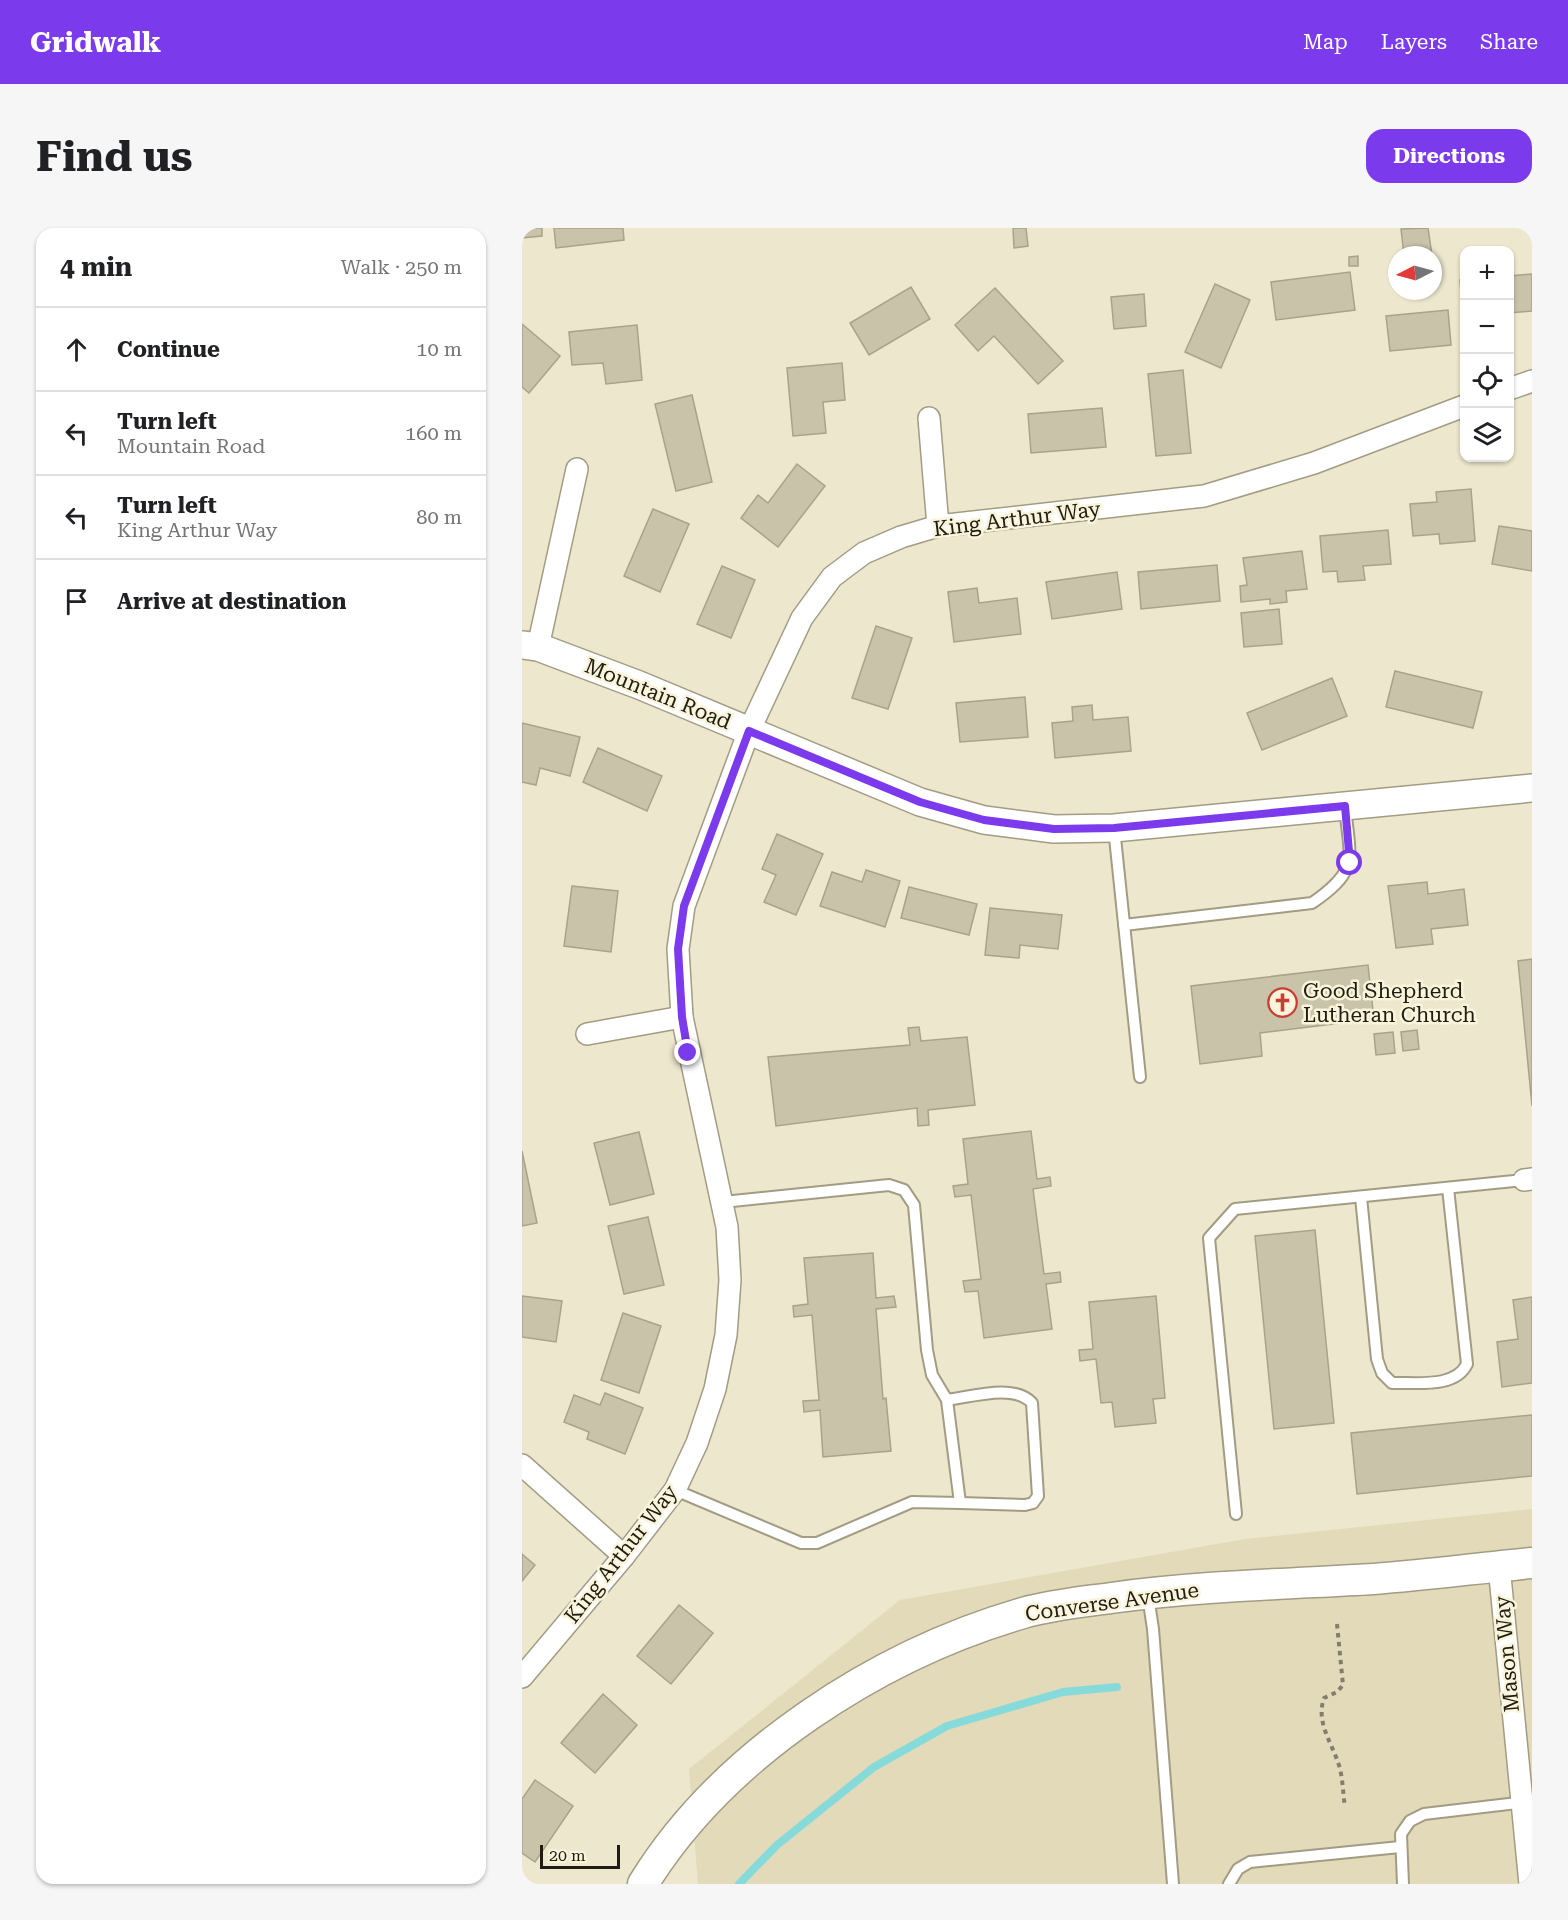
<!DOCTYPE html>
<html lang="en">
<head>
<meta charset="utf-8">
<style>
	:root { --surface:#fff; --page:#f6f6f6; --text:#202124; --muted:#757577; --line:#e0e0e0; --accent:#7c3aed }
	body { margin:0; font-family:"Roboto Serif",serif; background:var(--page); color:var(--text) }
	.controls { position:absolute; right:18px; top:18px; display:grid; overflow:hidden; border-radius:12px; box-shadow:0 2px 4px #0004 }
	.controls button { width:54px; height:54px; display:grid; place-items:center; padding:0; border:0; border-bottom:2px solid var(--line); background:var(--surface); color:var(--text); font:30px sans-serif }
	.compass { position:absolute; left:866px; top:18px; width:54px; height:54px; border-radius:50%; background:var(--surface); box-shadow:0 2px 4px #0004; rotate:264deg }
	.scale { position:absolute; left:18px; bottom:15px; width:80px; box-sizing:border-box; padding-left:6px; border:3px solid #1e1c13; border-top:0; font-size:16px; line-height:21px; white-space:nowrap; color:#1e1c13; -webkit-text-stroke:4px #faf4da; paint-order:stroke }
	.stop { position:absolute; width:18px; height:18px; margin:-14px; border:4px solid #7c3aed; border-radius:50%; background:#fff }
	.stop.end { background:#7c3aed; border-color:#fff; box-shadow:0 2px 6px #0008 }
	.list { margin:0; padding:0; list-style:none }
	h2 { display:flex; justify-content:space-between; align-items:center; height:78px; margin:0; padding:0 24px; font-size:26px }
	h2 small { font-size:20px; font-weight:400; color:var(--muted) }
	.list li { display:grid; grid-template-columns:39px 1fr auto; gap:18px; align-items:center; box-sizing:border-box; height:84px; padding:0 24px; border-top:2px solid var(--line) }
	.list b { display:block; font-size:22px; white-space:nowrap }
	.list p { margin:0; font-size:20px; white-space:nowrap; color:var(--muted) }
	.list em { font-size:20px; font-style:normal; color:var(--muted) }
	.icon { flex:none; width:33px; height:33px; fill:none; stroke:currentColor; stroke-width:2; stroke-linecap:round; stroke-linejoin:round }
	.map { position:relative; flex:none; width:1010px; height:1656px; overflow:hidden; border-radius:18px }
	header { display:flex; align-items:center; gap:36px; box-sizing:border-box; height:84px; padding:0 30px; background:var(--accent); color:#fff }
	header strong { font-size:28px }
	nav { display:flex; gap:33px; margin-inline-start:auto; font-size:21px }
	.intro { display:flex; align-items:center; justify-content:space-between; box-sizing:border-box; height:144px; padding:0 36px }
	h1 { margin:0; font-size:42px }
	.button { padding:15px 27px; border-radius:18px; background:var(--accent); color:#fff; font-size:21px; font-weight:700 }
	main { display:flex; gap:36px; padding:0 36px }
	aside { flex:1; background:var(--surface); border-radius:18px; box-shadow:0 2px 4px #0004 }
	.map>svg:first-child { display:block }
	.built { fill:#e2dab9 }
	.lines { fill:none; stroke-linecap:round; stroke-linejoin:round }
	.stream { stroke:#87dada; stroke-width:8 }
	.building { fill:#c9c3aa; stroke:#a9a38b; stroke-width:1.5 }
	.service-casing { stroke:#a29c84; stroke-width:14 }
	.minor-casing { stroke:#a29c84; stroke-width:24 }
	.tertiary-casing { stroke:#a29c84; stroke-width:30 }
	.secondary-casing { stroke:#a29c84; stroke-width:33 }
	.path { stroke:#827e6d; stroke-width:4; stroke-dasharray:4.5 4.5; stroke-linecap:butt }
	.service { stroke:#fff; stroke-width:10 }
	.minor { stroke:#fff; stroke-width:21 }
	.tertiary { stroke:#fff; stroke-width:27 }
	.secondary { stroke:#fff; stroke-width:30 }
	.route { stroke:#7c3aed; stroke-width:8 }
	.labels { text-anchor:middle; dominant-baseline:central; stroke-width:5; stroke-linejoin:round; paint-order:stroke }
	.street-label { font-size:21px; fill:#1e1c13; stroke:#faf4da }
	.poi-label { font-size:21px; fill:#1e1c13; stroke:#faf4da; text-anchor:start }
</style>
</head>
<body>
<header>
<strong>Gridwalk</strong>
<nav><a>Map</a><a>Layers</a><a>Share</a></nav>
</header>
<div class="intro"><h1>Find us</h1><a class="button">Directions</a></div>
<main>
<aside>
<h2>4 min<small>Walk · 250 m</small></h2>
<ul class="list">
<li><svg class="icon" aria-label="ahead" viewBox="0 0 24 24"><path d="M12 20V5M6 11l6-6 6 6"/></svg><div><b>Continue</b></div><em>10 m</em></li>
<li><svg class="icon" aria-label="left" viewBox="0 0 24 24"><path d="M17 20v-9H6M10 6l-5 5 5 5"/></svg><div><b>Turn left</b><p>Mountain Road</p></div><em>160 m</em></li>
<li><svg class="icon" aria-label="left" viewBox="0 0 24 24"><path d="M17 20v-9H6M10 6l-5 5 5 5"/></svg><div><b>Turn left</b><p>King Arthur Way</p></div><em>80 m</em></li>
<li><svg class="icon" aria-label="arrive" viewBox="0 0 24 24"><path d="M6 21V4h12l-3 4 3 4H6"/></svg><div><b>Arrive at destination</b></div></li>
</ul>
</aside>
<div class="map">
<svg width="1010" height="1656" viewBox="0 0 1010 1656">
	<rect width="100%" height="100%" fill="#ede7cd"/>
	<!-- built -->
	<path class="built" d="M1010,1281V1656H176L167,1541L378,1372L723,1311Z"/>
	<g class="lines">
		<!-- stream -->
		<path class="stream" d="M217,1656L255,1617L352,1539L425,1498L541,1464L595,1459"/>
	</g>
	<!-- building -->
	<g class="building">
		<path d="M0,0H20V8L0,10Z"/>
		<path d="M32,0H101L102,12L34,20Z"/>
		<path d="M491,0H504L506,18L492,20Z"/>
		<path d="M906,0L910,27H882L879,1Z"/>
		<path d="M836,28V38H827V29Z"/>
		<path d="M828,44L833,82L754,92L749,54Z"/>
		<path d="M1010,46V83L987,85V48Z"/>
		<path d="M938,52H942V88L941,89Z"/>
		<path d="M693,56L728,72L699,140L663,124Z"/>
		<path d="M389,59L408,91L347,127L328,95Z"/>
		<path d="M473,60L541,133L516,156L472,108L456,123L433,97Z"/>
		<path d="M622,66L624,98L592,101L589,69Z"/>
		<path d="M926,82L929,117L868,123L864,88Z"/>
		<path d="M0,96L38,128L7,165L0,159Z"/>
		<path d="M115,97L120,152L84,156L81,135L50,137L47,104Z"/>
		<path d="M320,135L323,172L301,174L304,205L271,208L265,140Z"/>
		<path d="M661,142L669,225L634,228L626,146Z"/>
		<path d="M170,167L190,254L154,263L133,176Z"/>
		<path d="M580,180L584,219L509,225L506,186Z"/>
		<path d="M275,236L303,258L256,319L219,290L236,267L246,275Z"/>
		<path d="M949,261L953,313L918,316L917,306L891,308L888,276L915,274L914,264Z"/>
		<path d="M131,281L167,296L138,364L102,348Z"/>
		<path d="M977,298L1010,303V343L970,336Z"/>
		<path d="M866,302L869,336L841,338L843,352L816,354L815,343L801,344L798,308Z"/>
		<path d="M780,323L785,361L764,363L765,374L748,376V371L719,374L718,358L725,357L721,330Z"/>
		<path d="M695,337L698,373L619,381L616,344Z"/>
		<path d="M200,338L233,352L209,410L175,396Z"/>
		<path d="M595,344L600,381L530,391L524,354Z"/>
		<path d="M455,360L457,375L495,370L499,406L432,414L426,364Z"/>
		<path d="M757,381L760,416L722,419L719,385Z"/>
		<path d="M354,398L390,410L366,481L330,470Z"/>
		<path d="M873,443L960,464L951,500L864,479Z"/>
		<path d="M810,450L825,488L740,522L725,485Z"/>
		<path d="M503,469L506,509L438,514L434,475Z"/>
		<path d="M570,477L571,492L606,489L609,523L533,530L530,495L551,493L550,479Z"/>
		<path d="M0,495L58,509L48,548L18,540L14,557L0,554Z"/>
		<path d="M76,520L140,548L125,583L61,554Z"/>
		<path d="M255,606L301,626L274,687L242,674L254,647L240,641Z"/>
		<path d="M344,642L378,653L363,699L298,678L310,644L340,654Z"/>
		<path d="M905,654L906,666L942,661L946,697L909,701L911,716L874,720L866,658Z"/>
		<path d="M50,658L96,663L89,724L42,718Z"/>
		<path d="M387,659L455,676L447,707L379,690Z"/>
		<path d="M468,680L540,687L536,721L498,717L497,730L463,727Z"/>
		<path d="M1010,731V878L996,733Z"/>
		<path d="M846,737L852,791L738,805L740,828L678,836L669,758Z"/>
		<path d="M397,799L399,813L445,809L453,877L406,882L407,897L396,898L395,880L254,898L246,829L388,817L386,800Z"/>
		<path d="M895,802L897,821L881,823L879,804Z"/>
		<path d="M871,804L873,825L854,827L852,806Z"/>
		<path d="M509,903L515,951L528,949L529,958L511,961L522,1046L538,1044L539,1054L524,1056L530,1101L462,1110L456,1063L443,1064L441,1053L459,1051L449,967L433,969L431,958L446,956L441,911Z"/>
		<path d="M117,904L132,966L88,977L72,915Z"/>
		<path d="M0,923L15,995L0,998Z"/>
		<path d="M126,989L142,1057L102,1066L86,998Z"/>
		<path d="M793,1002L812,1195L752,1201L733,1008Z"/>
		<path d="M351,1025L354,1070L372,1068L374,1079L354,1081L361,1171L364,1170L369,1223L301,1229L298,1182L282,1184L281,1173L297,1172L290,1087L272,1089L271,1078L286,1076L282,1030Z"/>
		<path d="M0,1068L40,1073L34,1114L0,1109Z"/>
		<path d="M634,1068L643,1170L631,1171L634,1195L593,1199L590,1174L579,1175L574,1131L558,1133L557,1122L571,1121L567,1074Z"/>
		<path d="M1010,1069V1155L980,1159L975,1114L996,1111L991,1072Z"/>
		<path d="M101,1085L139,1098L117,1165L79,1152Z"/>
		<path d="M83,1165L121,1180L103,1226L65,1211L67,1204L42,1194L52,1167L78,1177Z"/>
		<path d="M1010,1187V1248L835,1266L829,1205Z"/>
		<path d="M0,1326L13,1337L0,1353Z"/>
		<path d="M157,1377L191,1405L149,1456L115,1428Z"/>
		<path d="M81,1466L115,1497L73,1545L39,1515Z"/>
		<path d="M13,1552L51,1578L13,1634L0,1625V1571Z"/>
	</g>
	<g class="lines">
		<defs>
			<g id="service">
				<path d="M592,600L618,849"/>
				<path d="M602,697L790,675C838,642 828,631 823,579"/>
				<path d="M839,969L855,1131L860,1145L870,1155C893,1154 933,1161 945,1136L926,960"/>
				<path d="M425,1172C449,1169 492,1155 510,1175L516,1268L511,1275L503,1277L438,1275"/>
				<path d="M153,1262L279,1315H295L390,1274L438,1275L425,1172L410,1147L405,1122L392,977L382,962L367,957L201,974"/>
				<path d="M714,1286L687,1010L713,981L1002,952"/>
				<path d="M626,1368L631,1401L651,1656"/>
				<path d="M707,1656L716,1641L728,1634L878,1619"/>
				<path d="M881,1656L879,1606L888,1593L902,1586L1004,1574"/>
			</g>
			<g id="minor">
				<path d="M987,161L1010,153"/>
				<path d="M407,190L416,298"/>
				<path d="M16,419L55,241"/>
				<path d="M65,806L160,789"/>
				<path d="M1002,952L1010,951"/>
				<path d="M0,1237L102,1328"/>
				<path d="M977,1338L1008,1656"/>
				<path d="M0,1449L102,1328L153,1262L175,1215L193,1161L204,1107L208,1052L205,999L160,789L156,721L162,678L227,503L280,390L310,349L342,325L379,309L416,298L682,268L792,235L942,178"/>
			</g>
			<path id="tertiary" d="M0,417L16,419L117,457L398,574L462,592L532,601L592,600L1010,560"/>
			<path id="secondary" d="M121,1656C201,1526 356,1427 501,1385C529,1377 560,1374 589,1370C677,1358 764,1356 852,1351C905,1347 957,1340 1010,1335"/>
		</defs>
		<!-- service casing -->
		<use href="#service" class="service-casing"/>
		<!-- minor casing -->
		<use href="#minor" class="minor-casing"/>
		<!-- tertiary casing -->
		<use href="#tertiary" class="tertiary-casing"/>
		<!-- secondary casing -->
		<use href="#secondary" class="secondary-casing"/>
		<!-- path -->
		<path class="path" d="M815,1396L821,1457L815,1464L802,1470C793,1496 812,1517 818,1541C821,1553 821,1566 823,1579"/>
		<!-- service -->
		<use href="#service" class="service"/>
		<!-- minor -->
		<use href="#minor" class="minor"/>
		<!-- tertiary -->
		<use href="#tertiary" class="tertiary"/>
		<!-- secondary -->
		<use href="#secondary" class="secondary"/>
	</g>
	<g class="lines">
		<!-- route -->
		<path class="route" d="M166,825L160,789L156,721L162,678L227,503L398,574L462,592L532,601L592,600L823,578L828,635"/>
	</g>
	<!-- icons -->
	<defs>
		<symbol id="church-ring" viewBox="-11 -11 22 22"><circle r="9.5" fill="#faf4da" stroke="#cb3d33" stroke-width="1.5"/><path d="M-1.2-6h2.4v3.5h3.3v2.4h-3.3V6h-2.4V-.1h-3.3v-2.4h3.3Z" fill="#cb3d33"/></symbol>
	</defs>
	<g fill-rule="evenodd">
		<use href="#church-ring" x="744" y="758" width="33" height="33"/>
	</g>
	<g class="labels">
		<!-- street labels -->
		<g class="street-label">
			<text transform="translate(495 291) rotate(-7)">King Arthur Way</text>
			<text transform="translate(136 466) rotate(22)">Mountain Road</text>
			<text transform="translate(99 1326) rotate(-52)">King Arthur Way</text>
			<text transform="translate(590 1374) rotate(-8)">Converse Avenue</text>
			<text transform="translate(985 1426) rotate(-95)">Mason Way</text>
		</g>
		<!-- poi labels -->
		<g class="poi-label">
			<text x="781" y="763">Good Shepherd<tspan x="781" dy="24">Lutheran Church</tspan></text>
		</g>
	</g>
</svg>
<div class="controls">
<button>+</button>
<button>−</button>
<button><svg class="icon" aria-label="locate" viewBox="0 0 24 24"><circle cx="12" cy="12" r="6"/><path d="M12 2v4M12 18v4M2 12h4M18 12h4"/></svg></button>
<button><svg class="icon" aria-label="layers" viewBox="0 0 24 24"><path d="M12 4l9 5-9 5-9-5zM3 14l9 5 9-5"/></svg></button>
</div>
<svg class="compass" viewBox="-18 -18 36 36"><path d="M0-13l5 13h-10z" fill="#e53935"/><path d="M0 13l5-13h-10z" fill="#757577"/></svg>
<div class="scale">20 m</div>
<div class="stop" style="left:828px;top:635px"></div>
<div class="stop end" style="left:166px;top:825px"></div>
</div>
</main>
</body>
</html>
